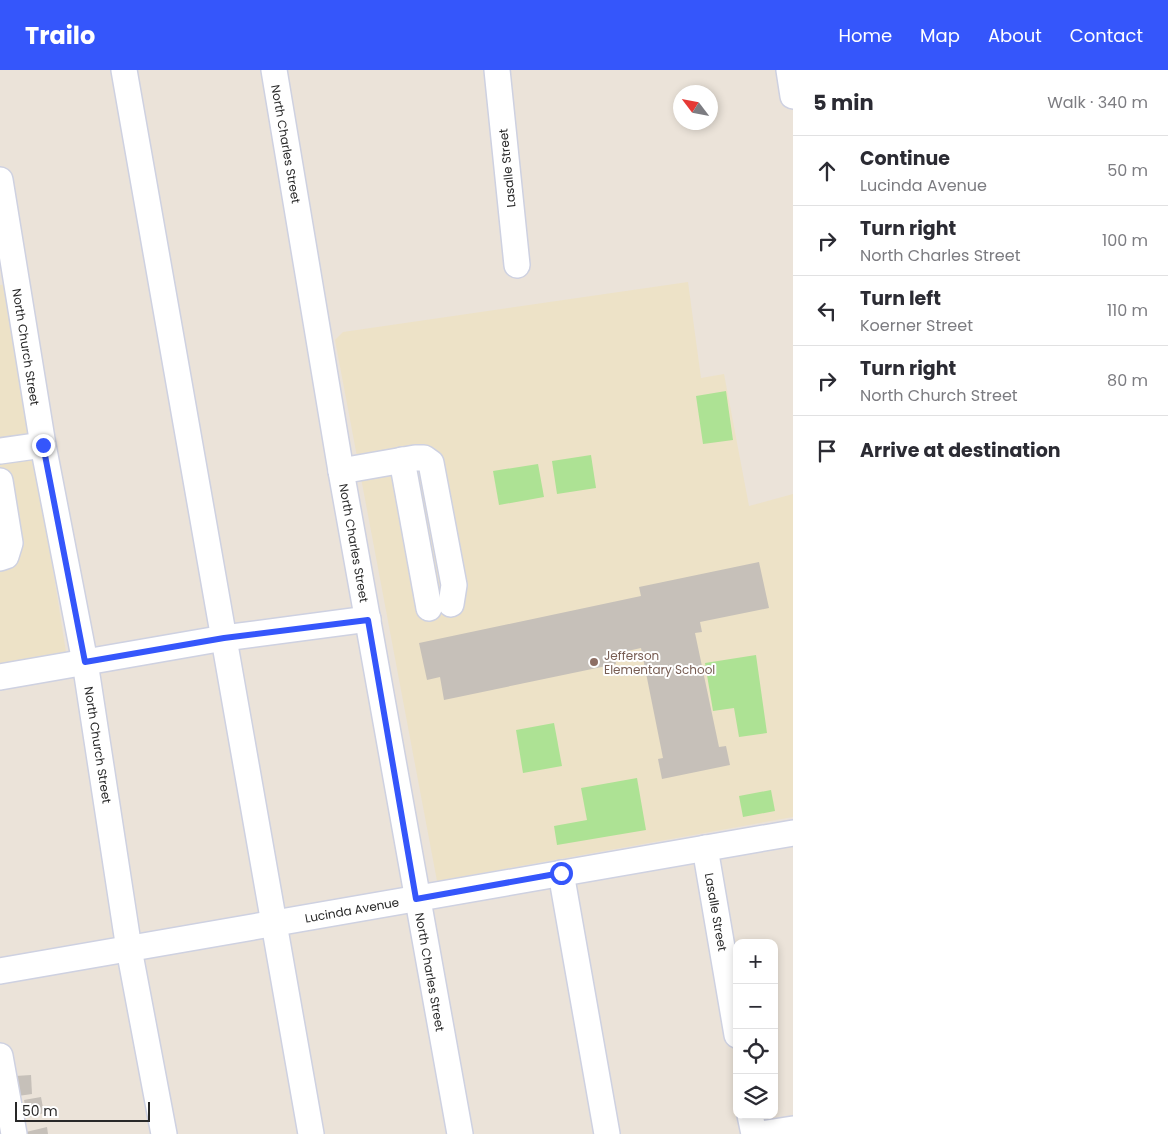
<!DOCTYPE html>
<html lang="en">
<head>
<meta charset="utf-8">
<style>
	:root { --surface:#fff; --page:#f7f7f7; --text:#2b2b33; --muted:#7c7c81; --line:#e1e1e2; --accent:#3556fb }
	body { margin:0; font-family:Poppins,sans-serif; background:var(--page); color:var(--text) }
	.controls { position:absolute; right:15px; bottom:15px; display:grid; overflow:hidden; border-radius:10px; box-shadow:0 2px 8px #0003 }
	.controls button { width:45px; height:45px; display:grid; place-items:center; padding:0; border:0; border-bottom:1px solid var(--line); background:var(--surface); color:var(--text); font:25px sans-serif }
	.compass { position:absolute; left:673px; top:15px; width:45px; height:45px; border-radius:50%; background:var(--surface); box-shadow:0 2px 8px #0003; rotate:302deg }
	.scale { position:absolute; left:15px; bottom:12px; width:135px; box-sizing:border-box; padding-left:5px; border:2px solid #282828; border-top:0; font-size:14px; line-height:18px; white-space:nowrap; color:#282828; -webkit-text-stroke:4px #fff; paint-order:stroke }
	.stop { position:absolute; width:15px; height:15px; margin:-11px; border:4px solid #3556fb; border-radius:50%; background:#fff }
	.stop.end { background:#3556fb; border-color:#fff; box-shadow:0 1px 5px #0008 }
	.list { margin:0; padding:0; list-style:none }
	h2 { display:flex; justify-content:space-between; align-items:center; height:65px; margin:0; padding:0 20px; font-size:21px }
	h2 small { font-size:16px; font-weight:400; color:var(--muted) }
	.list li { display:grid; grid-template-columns:32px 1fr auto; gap:15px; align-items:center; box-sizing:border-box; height:70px; padding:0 20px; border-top:1px solid var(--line) }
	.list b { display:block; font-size:19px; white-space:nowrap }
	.list p { margin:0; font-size:16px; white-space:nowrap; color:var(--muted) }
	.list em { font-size:16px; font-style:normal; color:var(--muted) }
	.icon { flex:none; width:28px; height:28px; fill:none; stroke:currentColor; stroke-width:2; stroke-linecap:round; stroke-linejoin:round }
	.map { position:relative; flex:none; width:793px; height:1064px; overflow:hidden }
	header { display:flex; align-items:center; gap:30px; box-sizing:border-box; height:70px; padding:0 25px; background:var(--accent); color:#fff }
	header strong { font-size:24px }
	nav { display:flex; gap:28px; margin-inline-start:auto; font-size:18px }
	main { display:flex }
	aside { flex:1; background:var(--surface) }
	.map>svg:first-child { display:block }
	.education { fill:#ede2c7 }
	.green { fill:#ade294 }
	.building { fill:#c6c0b9 }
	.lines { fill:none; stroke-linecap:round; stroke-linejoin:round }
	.minor-casing { stroke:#ced1e1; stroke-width:28 }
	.minor { stroke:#fff; stroke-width:25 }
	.route { stroke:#3556fb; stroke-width:6 }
	.education-dot { fill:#8d6e63; stroke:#fff; stroke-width:2 }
	.labels { text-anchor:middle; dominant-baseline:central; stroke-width:4; stroke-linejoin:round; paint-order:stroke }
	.street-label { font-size:12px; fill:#282828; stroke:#fff }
	.education-label { font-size:12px; fill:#785e54; stroke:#fff; text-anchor:start }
</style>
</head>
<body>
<header>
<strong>Trailo</strong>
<nav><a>Home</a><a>Map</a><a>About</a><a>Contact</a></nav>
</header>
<main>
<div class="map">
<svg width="793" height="1064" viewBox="0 0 793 1064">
	<rect width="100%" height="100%" fill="#ebe3d9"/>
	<!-- education -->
	<g class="education">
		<path d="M688,212L701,308L724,304L749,436L793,424V747L437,811L335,270L343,262Z"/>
		<path d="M8,214L66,582L0,594V215Z"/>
	</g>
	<!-- green -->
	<g class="green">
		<path d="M726,321L733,370L703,374L696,326Z"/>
		<path d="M591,385L596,418L557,424L552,391Z"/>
		<path d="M538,394L544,427L499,435L493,401Z"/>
		<path d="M756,585L767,663L739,667L734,638L713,641L705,593Z"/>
		<path d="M554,653L562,696L523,703L516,660Z"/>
		<path d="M637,708L646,760L557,775L554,756L587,750L581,718Z"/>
		<path d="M771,720L775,741L743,747L739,726Z"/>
	</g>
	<!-- building -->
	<g class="building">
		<path d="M759,492L769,538L700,552L702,562L695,563L719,677L726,676L730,695L662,709L658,689L663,688L641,578L614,584L616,594L444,630L440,607L427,610L419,573L641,526L639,517Z"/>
		<path d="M31,1005L32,1024L18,1026L15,1006Z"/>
		<path d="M41,1027L44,1043L27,1048L24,1030Z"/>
		<path d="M47,1057L48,1064H27L26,1062Z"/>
	</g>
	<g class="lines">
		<defs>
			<g id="minor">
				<path d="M124,0L311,1064"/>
				<path d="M274,0L341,401L460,1064"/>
				<path d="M497,0L517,195"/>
				<path d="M789,0L793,26"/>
				<path d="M0,110L43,375L85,592L129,879L164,1064"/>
				<path d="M0,381L43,375"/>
				<path d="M402,390L429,538"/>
				<path d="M341,401L415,388H424L431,393L454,515L451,534"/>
				<path d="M0,411L10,473L6,486L0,488"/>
				<path d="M0,607L224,568L368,549"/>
				<path d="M705,778L737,965"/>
				<path d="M561,803L607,1064"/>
				<path d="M0,901L793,763"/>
				<path d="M0,986L14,1064"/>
				<path d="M750,1045L754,1064"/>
				<path d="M762,1064L793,1059"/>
			</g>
		</defs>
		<!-- minor casing -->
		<use href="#minor" class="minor-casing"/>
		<!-- minor -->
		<use href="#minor" class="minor"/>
	</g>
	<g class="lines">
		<!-- route -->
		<path class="route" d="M43,375L85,592L224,568L368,550L416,829L561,803"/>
	</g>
	<!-- markers -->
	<circle class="education-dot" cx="594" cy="592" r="5"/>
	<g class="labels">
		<!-- street labels -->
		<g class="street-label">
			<text transform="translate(286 74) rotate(80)">North Charles Street</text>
			<text transform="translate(507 98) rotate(-96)">Lasalle Street</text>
			<text transform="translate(26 277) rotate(81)">North Church Street</text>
			<text transform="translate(354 473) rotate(80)">North Charles Street</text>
			<text transform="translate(98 675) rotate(81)">North Church Street</text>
			<text transform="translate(352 840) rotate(-10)">Lucinda Avenue</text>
			<text transform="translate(716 842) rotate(80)">Lasalle Street</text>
			<text transform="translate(430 902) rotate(80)">North Charles Street</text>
		</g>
		<!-- education labels -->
		<g class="education-label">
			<text x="604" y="585">Jefferson<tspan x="604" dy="14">Elementary School</tspan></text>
		</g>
	</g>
</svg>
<div class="controls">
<button>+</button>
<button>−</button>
<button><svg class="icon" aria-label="locate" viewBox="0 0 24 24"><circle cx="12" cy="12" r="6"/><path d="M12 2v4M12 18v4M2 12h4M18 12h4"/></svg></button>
<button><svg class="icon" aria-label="layers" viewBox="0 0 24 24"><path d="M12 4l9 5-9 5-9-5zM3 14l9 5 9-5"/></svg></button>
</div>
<svg class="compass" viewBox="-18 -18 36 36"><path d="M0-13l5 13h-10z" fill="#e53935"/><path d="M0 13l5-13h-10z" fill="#7c7c81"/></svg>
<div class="scale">50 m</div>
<div class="stop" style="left:561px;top:803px"></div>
<div class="stop end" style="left:43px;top:375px"></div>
</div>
<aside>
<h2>5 min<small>Walk · 340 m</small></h2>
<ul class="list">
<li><svg class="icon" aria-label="ahead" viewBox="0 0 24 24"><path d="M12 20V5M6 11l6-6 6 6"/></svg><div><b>Continue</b><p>Lucinda Avenue</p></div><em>50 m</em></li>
<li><svg class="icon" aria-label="right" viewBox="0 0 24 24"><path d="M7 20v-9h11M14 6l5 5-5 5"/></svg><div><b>Turn right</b><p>North Charles Street</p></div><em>100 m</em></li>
<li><svg class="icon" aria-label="left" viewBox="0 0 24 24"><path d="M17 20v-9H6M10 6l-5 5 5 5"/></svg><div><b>Turn left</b><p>Koerner Street</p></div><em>110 m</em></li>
<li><svg class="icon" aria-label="right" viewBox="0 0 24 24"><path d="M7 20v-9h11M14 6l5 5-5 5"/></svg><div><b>Turn right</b><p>North Church Street</p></div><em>80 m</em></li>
<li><svg class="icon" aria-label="arrive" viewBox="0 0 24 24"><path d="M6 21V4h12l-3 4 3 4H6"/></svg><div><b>Arrive at destination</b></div></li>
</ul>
</aside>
</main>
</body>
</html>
